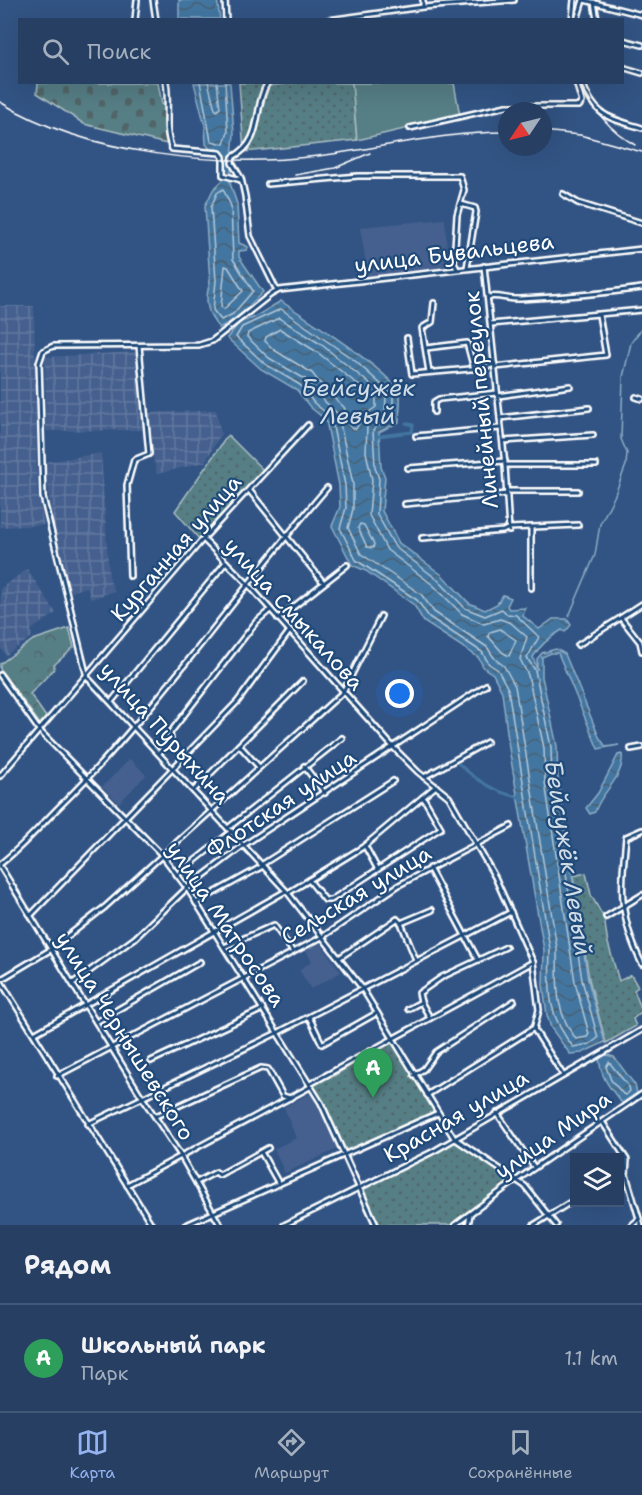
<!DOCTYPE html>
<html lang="ru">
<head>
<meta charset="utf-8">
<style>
	:root { --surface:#263f63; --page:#2e4669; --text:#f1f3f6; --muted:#a4afbe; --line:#425878; --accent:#95b2f1 }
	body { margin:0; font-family:"Shantell Sans",sans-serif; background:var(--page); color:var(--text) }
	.controls { position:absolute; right:18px; bottom:18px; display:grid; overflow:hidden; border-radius:0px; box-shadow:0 6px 24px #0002 }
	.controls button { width:54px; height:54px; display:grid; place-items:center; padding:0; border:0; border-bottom:2px solid var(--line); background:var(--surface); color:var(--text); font:30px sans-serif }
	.compass { position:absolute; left:498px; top:102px; width:54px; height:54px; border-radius:50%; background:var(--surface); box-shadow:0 6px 24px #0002; rotate:235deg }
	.you { position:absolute; left:400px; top:694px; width:21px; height:21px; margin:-15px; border:4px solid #fff; border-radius:50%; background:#1a73e8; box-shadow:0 0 0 9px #1a73e833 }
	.badge { display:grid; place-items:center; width:39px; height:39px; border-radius:50%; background:var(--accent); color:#fff; font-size:20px; font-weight:700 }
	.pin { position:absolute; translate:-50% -50px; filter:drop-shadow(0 2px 3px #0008) }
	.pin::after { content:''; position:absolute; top:32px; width:21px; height:18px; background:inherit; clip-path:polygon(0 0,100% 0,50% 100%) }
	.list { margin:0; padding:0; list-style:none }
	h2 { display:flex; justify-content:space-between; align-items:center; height:78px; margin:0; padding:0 24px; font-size:26px }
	h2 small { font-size:20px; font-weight:400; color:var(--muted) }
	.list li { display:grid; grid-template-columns:39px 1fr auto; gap:18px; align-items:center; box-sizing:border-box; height:108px; padding:0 24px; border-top:2px solid var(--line) }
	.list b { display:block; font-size:22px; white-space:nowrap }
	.list p { margin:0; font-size:20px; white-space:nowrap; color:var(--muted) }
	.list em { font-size:20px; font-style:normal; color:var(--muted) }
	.icon { flex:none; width:33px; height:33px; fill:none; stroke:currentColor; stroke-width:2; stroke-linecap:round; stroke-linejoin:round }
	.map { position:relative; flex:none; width:642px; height:1225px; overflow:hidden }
	.search { position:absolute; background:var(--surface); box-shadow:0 6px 24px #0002; left:18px; right:18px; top:18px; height:66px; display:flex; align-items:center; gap:15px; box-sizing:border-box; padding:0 21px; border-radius:0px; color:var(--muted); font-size:22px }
	.sheet { height:186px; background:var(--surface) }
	nav { display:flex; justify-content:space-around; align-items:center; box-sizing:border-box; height:84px; border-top:2px solid var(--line); background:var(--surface); font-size:16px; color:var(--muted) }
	nav a { display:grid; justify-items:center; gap:3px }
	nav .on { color:var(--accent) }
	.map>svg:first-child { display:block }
	.built { fill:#45608e }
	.industrial { fill:url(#industrial-grid) }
	.grass { fill:url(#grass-dots); stroke:#aabec2; stroke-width:1.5 }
	.forest { fill:url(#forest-crowns); stroke:#aabec2; stroke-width:1.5 }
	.cemetery { fill:url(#cemetery-stones); stroke:#aabec2; stroke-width:1.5 }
	.garden { fill:#567e85; stroke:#aabec2; stroke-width:1.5 }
	.water { fill:url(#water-waves); stroke:#8eadc6; stroke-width:1.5 }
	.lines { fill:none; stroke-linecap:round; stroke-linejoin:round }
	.shore { stroke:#b4c8d9; stroke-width:1.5 }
	.stream { stroke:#8eadc6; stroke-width:1.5 }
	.canal { stroke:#4376a0; stroke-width:3 }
	.minor-casing { stroke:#fff; stroke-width:8 }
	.minor { stroke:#1f4a7a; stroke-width:3 }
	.rail { stroke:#fff; stroke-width:1.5 }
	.labels { text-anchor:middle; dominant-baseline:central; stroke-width:4.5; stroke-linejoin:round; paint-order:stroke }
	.street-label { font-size:22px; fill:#fff; stroke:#1f4a7a }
	.water-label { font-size:24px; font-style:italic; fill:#d0dde7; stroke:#1f4a7a }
</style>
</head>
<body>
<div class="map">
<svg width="642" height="1225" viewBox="0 0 642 1225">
	<defs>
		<pattern id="industrial-grid" width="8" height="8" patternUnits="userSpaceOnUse" patternTransform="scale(1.5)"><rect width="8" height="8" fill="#45608e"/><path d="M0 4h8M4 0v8" fill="none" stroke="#61789f"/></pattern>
		<pattern id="grass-dots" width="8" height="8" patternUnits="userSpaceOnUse" patternTransform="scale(1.5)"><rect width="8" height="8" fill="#567e85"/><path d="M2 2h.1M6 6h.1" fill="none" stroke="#516568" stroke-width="1.8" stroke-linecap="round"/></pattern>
		<pattern id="forest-crowns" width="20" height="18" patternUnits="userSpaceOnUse" patternTransform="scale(1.5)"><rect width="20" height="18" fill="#567e85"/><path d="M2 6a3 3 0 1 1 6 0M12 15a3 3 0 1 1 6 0" fill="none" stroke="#516568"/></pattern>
		<pattern id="cemetery-stones" width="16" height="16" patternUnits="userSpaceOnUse" patternTransform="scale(1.5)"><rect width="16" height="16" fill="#567e85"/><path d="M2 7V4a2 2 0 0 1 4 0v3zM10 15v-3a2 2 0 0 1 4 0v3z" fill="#516568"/></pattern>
		<pattern id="water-waves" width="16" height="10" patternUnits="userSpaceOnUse" patternTransform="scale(1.5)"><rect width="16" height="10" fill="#4376a0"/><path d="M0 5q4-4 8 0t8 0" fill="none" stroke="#485f72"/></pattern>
	</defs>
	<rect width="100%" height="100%" fill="#325484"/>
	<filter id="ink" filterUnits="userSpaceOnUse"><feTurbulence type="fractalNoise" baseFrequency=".0167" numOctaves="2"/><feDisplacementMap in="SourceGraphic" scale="12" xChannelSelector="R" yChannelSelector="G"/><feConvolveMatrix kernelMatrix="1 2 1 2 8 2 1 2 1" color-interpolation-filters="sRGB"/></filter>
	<g filter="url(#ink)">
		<!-- built -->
		<g class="built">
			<path d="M445,219L448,266L368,276L360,227Z"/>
			<path d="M130,759L146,775L119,803L102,787Z"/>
			<path d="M320,943L341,972L311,989L299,970L312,961L306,951Z"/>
			<path d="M311,1093L337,1149L285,1173L274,1149L296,1138L284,1107Z"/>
		</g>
		<!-- industrial -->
		<g class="industrial">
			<path d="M0,306H34L37,490L44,525L0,527Z"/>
			<path d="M136,352L142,430L46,431L45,357Z"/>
			<path d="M216,410L221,434L205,462L157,474L150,444L147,413Z"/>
			<path d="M101,453L109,576L114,591L91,599L87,587L69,593L52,526L46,462Z"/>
			<path d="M27,569L56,613L31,630L32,637L6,655L0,647L1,588Z"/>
		</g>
		<!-- grass -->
		<g class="grass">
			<path d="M300,82L352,83L357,140L244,152L239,83H269L270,86Z"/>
			<path d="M228,435L264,471L199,539L175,511Z"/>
			<path d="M586,873L591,895L604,918L608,943L619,981L631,975L638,987L634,990L642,1011L633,1019L636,1026L606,1043L589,979L573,876Z"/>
			<path d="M391,1040L435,1110L432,1114L346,1151L312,1086L329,1077L331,1078L368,1054L371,1057L379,1052L378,1048Z"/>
			<path d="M453,1141L506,1175L508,1183L453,1225H378L362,1190Z"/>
		</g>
		<!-- forest -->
		<path class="forest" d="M69,628L74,647L54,665V669L30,694L46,717L40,724L0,669V664L33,640Z"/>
		<!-- cemetery -->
		<path class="cemetery" d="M38,83H158L162,104L168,108L167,144L84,124L37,93Z"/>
		<!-- garden -->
		<path class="garden" d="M352,83H454L460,116L357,140Z"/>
		<!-- water -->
		<g class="water">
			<path d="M179,0H217L220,19H179Z"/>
			<path d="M194,83H230L234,133L230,183L237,204L239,243L248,247L247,250L239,251V257L263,292L236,319L219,328C207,314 204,300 210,282L205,206L213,190L224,179L225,155L218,149H210L206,144L205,126Z"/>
			<path d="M281,301C302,316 396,374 400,395C401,403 399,414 399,422L379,432L381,467L385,477L382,511L399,543L442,575L469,603L485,610L497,604L503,595L511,598L507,606L509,609L525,608L523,616L539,629L553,619H567L571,625L565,632L562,630C550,637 540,645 533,657L537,670V659L542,653L556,649L565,654L599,737L606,747L619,745L598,749L558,653H551L542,657V677L557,746L558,780L588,980L605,1042L582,1053L570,1054L551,1028L547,1015L543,985L544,950L509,748L502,692L493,674L484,668L478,657L424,622L414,605L366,571L352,565L332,526L340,507L339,485L326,420L310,407L297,390L261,369L227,338L240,322L253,318Z"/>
			<path d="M622,754C625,778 601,791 595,812L590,814L586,808L598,793L618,755Z"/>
			<path d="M603,1054L614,1057L635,1085L637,1093L622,1103C610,1088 600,1077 599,1057Z"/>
		</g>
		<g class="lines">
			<!-- shore -->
			<g class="shore">
				<path d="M200,82L211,141L224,144L228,132L225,82"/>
				<path d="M208,82L215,109L217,111L220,108L217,82"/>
				<path d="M223,189L231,206L233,259L253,291L233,314L221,320L213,310L216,281L211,207L217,193Z"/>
				<path d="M225,266L228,267L243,291L224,309L221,307Z"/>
				<path d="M281,309L354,360L393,395V418L377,426L373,431L375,467L379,479L377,514L395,547L438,580L465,608L485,616L502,609L507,614L516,615L539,637L527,658L535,670L551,747L552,781L582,980L598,1038L590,1044L573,1047C546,1012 549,991 550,949L508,689L498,670L489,664L482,652L429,617L417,600L356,560L340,528L346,508L345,485L331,417L314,403L300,385L265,364L236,337L242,327Z"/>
				<path d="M279,318L322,345L386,397L385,413L367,426L366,452L372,480L369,515L387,550L433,585L462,614L484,624L500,619L511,623L527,637L520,659L528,675L544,748L545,782L575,982L589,1034L587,1037L576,1039C553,1008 558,985 557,948L515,686L504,666L495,659L487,647L434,612L421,594L361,554L348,528L353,509V484L338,414L320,397L305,379L269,358L247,337L248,333Z"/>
				<path d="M280,329L317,352L376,399V407L362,417L356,429L351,428L344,407L326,391L312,373L274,350L265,341L266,337Z"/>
				<path d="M360,524L364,525L374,544L373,548L367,547L358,528Z"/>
				<path d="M500,629L516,640L509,656L502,652L488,636L490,632Z"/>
				<path d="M609,1062L629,1087L630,1091L626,1095L623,1094L611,1080L606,1067Z"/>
			</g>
			<!-- stream -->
			<path class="stream" d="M569,616L595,555L600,524L614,497L626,465L627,453L621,439L623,377L631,343L642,328"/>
			<!-- canal -->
			<g class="canal">
				<path d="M379,436L412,432L413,425L406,423"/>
				<path d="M459,764C476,780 494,792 518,797"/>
			</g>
			<defs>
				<g id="minor">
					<path d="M153,0L156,20"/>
					<path d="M225,0L226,20"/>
					<path d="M423,0V7"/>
					<path d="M584,0L642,15"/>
					<path d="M594,2L597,20"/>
					<path d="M135,20L137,0"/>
					<path d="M328,20L423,7L514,0"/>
					<path d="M572,20L574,0"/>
					<path d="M577,20L583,0"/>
					<path d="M622,42L623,40L642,45"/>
					<path d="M622,67L642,73"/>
					<path d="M166,82C170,104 163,128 172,149L220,153L223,157V175L241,180"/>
					<path d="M268,82C252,108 265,140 233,157L232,163L241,178L245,196L250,236L277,291"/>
					<path d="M582,82C595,118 610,118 642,128"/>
					<path d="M410,128L506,106H579L582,102L576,82"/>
					<path d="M268,184L358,176H460L464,190L457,215L454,263L457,269"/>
					<path d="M563,194L578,203L642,223"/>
					<path d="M461,204L475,208L476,212L467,268"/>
					<path d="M484,266L505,465L509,531"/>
					<path d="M488,297C500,295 509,300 520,299C561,297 601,294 642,288"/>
					<path d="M491,324L642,310"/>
					<path d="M407,338L412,374L482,368L495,364"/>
					<path d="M426,348L467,343L474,369"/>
					<path d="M495,367L606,355L599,315"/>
					<path d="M429,372L422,328L432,322L434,303"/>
					<path d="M498,396L570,386"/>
					<path d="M636,397L642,399"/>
					<path d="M434,412V402L439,399L497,393"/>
					<path d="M500,418L589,408"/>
					<path d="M416,436L500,428"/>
					<path d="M503,441L593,435"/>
					<path d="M505,465H596"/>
					<path d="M408,468L505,461"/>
					<path d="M249,490L323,582"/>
					<path d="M507,491H578"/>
					<path d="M405,504L507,494"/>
					<path d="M531,527V588"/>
					<path d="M422,538L503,531L509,528L578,525"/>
					<path d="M203,539L247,583L394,748L418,772L449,797L495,877L533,962L539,1010L534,1029L563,1075"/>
					<path d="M130,576L127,485L134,460L149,454L139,346"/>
					<path d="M621,618L640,642L642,651"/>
					<path d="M278,619L347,565"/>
					<path d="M578,645L642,604"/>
					<path d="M0,675L39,730L162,855L187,888L321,1103L376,1225"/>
					<path d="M111,702L226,562"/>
					<path d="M239,745L259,767"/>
					<path d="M631,749L642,747"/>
					<path d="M159,753L171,740L170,733L256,622L270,610"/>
					<path d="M304,766L325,793"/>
					<path d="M0,776L203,539L308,425"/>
					<path d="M424,777L487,742"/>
					<path d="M194,790L303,681"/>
					<path d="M228,828L342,738"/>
					<path d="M642,830L626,837C621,890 618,914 642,964"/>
					<path d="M365,846L377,868"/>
					<path d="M0,864C21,848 40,826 59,807C158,710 236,593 327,488"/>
					<path d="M261,865L393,781"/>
					<path d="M0,866L140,1094L181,1156L220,1225"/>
					<path d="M429,868L478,960"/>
					<path d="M177,875L232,831"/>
					<path d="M309,880L325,900H331L441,828L423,797"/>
					<path d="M288,893L363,847L436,786"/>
					<path d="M196,903L263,866"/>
					<path d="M31,915L238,701L289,632"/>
					<path d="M606,917L642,895"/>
					<path d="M401,923L416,960"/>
					<path d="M224,947L274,925L293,952"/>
					<path d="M339,958L397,919L401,923L432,910"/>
					<path d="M0,980L50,950L105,907L343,692L381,616"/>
					<path d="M0,980L152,1225"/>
					<path d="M73,983L135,938L187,888L244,845L486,685"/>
					<path d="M421,1002L430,1018"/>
					<path d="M408,1009L421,1002L419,993L442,977L506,947"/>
					<path d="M309,1017L322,1044L377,1013"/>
					<path d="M96,1022L200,962"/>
					<path d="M34,1034L286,891"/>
					<path d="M151,1061L263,1009"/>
					<path d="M414,1075L424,1069L436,1052L514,1001"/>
					<path d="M57,1076L322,937L399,885L511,826"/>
					<path d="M427,1095L534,1028"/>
					<path d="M497,1113L534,1167"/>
					<path d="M156,1116L261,1068L268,1069L283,1096L290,1098"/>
					<path d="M603,1123L627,1160L626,1175L641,1225"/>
					<path d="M88,1124L279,1032L511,912"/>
					<path d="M261,1152L279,1184"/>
					<path d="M197,1182L216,1172L219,1175L268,1148"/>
					<path d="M127,1185L310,1087V1084L533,962"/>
					<path d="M186,1225L438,1113"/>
					<path d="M284,1225L434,1151L642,1030"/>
					<path d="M455,1225C515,1179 580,1137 642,1094"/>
					<path d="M468,1225L470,1215"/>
					<path d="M534,1225L574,1200"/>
					<path d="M556,1225L525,1186L454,1138L362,988L288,893L87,677L43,497L39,363L43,351L53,346L199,345L212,341L270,295L279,290L642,249"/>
					<path d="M632,1225L639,1219"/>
				</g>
			</defs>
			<!-- minor casing -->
			<use href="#minor" class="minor-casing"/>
			<!-- minor -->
			<use href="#minor" class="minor"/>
			<!-- rail -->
			<g class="rail">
				<path d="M574,20L580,0"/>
				<path d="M580,82C592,109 609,130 635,145"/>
				<path d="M0,102C87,155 218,168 318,156C380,148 444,132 507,132"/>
				<path d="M543,131L580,135L642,152"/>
				<path d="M295,175L335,168L370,153"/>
			</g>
		</g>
	</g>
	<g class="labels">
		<!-- street labels -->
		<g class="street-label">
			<text transform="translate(454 253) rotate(-7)">улица Бувальцева</text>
			<text transform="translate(481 400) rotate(-95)">Линейный переулок</text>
			<text transform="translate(176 548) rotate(-49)">Курганная улица</text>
			<text transform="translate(294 614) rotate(48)">улица Смыкалова</text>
			<text transform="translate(165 733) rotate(48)">улица Пурыхина</text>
			<text transform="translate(281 804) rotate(-34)">Флотская улица</text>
			<text transform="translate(356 895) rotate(-31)">Сельская улица</text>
			<text transform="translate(226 924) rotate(56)">улица Матросова</text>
			<text transform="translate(125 1036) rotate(58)">улица Чернышевского</text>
			<text transform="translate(456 1116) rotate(-30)">Красная улица</text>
			<text transform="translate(553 1135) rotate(-35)">улица Мира</text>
		</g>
		<!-- water labels -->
		<g class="water-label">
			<text x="358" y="388">Бейсужёк<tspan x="358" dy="28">Левый</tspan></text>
			<text transform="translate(568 858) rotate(81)">Бейсужёк Левый</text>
		</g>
	</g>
</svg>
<div class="controls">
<button><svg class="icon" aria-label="layers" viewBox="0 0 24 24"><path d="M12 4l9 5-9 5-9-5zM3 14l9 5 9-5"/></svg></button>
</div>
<svg class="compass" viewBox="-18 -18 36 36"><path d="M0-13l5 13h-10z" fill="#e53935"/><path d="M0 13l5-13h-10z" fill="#a4afbe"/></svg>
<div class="you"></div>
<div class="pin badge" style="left:373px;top:1098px;background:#2e9e5b">A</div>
<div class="search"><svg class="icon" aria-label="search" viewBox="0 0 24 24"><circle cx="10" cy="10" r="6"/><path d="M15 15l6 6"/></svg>Поиск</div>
</div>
<section class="sheet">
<h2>Рядом<small></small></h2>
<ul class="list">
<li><span class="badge" style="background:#2e9e5b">A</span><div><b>Школьный парк</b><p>Парк</p></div><em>1.1 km</em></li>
</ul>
</section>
<nav>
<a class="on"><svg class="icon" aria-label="map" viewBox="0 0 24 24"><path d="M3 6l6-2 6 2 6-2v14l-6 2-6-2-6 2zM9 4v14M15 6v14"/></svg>Карта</a>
<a><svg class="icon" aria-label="directions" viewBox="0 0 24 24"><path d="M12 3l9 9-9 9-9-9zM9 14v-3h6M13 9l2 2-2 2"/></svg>Маршрут</a>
<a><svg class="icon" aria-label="saved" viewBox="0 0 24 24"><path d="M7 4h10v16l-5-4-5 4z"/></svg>Сохранённые</a>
</nav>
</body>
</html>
